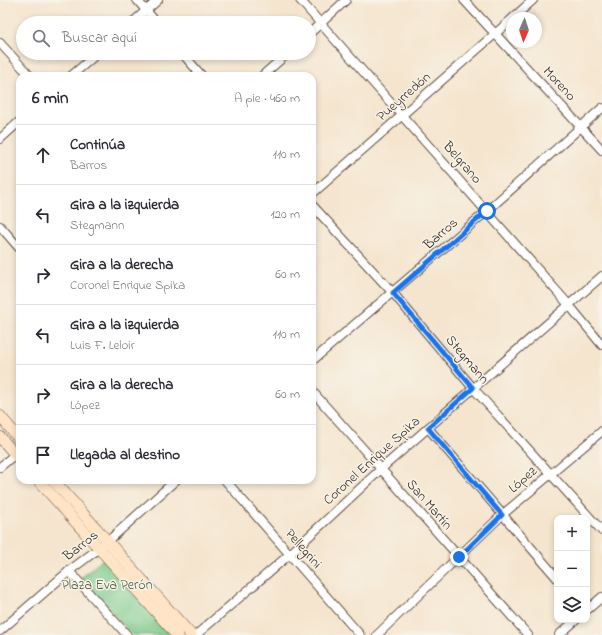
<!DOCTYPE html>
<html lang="es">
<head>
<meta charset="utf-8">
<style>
	:root { --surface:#fff; --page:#f2f2f3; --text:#2b2b33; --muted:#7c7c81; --line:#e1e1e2 }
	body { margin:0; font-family:"Indie Flower",sans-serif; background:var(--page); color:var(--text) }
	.controls { position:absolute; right:12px; bottom:12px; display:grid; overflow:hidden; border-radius:8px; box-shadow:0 2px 6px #0003 }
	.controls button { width:36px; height:36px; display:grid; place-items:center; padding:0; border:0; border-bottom:1px solid var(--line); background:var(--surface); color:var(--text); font:20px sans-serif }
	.compass { position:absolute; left:506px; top:12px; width:36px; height:36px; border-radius:50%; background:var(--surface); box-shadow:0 2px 6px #0003; rotate:183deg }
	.stop { position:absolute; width:12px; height:12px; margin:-9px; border:3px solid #1a73e8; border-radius:50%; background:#fff }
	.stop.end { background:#1a73e8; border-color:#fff; box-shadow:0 1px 4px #0008 }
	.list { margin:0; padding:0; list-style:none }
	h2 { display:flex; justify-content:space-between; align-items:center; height:52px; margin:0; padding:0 16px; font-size:17px }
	h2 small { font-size:13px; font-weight:400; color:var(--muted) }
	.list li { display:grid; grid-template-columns:26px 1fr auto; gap:12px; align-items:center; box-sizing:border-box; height:60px; padding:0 16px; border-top:1px solid var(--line) }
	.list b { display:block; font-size:15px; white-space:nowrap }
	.list p { margin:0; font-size:13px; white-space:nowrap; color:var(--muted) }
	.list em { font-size:13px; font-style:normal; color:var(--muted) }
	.icon { flex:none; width:22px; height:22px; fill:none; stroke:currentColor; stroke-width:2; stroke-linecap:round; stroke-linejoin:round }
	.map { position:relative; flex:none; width:602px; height:635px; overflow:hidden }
	.search { position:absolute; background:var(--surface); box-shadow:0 2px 6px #0003; left:16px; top:16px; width:300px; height:44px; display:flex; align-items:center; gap:10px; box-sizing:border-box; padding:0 14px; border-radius:22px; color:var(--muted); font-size:15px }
	.panel { position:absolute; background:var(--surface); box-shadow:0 2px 6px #0003; left:16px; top:72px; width:300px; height:412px; border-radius:12px }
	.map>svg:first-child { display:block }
	.green { fill:#79c989; stroke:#5a7a54 }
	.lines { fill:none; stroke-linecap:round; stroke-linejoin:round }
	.street-casing { stroke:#574638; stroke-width:10 }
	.secondary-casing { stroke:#574638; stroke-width:12 }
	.street { stroke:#fff; stroke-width:8 }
	.secondary { stroke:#ffe4c6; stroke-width:11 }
	.route { stroke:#1a73e8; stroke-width:5 }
	.labels { text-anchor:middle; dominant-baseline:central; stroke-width:3; stroke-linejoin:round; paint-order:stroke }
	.street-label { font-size:14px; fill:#3b2a1e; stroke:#f7f3e8 }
	.park-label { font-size:14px; fill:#4e5a3e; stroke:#f7f3e8 }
</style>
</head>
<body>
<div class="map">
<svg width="602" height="635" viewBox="0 0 602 635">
	<rect width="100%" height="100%" fill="#f7f3e8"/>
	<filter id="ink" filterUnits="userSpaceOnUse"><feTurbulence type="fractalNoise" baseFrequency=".025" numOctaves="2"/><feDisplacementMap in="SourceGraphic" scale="8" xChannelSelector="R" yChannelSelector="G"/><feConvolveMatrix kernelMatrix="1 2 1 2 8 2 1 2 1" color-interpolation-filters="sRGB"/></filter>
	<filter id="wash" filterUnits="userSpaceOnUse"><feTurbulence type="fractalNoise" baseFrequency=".012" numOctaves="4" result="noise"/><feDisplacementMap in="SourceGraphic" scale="16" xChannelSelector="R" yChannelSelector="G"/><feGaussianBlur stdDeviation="0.9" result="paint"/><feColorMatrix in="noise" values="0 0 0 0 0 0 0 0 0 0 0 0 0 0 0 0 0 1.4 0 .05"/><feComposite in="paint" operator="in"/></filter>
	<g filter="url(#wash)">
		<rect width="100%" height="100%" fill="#f5e5ce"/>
		<!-- green -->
		<path class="green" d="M103,559L170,635H132L81,578Z"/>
	</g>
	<g filter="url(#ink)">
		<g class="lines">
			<defs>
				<g id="street">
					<path d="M137,0L157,23"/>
					<path d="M300,0L569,305L602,345"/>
					<path d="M464,0L602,150"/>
					<path d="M513,18L533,0"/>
					<path d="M132,23L158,0"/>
					<path d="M309,34L346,0"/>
					<path d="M0,43L30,76"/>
					<path d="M182,53L202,76"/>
					<path d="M71,76L98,53"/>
					<path d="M262,76L288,53"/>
					<path d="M0,139L20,121"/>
					<path d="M312,194L512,19"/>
					<path d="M312,205L393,293L473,388L602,531"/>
					<path d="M0,226L20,249"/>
					<path d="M312,361L487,211L602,108"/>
					<path d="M312,391L528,635"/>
					<path d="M428,428L557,578"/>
					<path d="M0,467L20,450"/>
					<path d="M225,480L360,635"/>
					<path d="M69,571L127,635"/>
					<path d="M587,610L602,597"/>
					<path d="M0,631L69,571L106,543L176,480"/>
					<path d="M196,635L290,554L381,469L602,276"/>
					<path d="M377,635L502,515L602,431"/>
					<path d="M559,635L576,620"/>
				</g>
				<g id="secondary">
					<path d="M0,416L20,440"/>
					<path d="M0,437L20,460"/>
					<path d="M38,480L177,635"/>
					<path d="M53,480L191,635"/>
				</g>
			</defs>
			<!-- street casing -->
			<use href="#street" class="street-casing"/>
			<!-- secondary casing -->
			<use href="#secondary" class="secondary-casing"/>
			<!-- street -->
			<use href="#street" class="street"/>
			<!-- secondary -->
			<use href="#secondary" class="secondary"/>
		</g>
	</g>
	<g class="lines" filter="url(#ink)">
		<!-- route -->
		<path class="route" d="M459,557L502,515L428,428L473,388L393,293L487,211"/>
	</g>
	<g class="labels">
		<!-- street labels -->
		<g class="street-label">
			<text transform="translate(559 84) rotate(47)">Moreno</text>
			<text transform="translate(404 97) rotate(-41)">Pueyrredón</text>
			<text transform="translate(462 163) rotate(49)">Belgrano</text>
			<text transform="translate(441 234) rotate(-41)">Barros</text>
			<text transform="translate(467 360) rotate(50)">Stegmann</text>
			<text transform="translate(372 461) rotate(-42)">Coronel Enrique Spika</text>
			<text transform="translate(523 480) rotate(-41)">López</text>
			<text transform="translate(429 505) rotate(49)">San Martín</text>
			<text transform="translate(81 546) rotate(-38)">Barros</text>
			<text transform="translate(303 549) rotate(49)">Pellegrini</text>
		</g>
		<!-- park labels -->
		<g class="park-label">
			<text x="107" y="585">Plaza Eva Perón</text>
		</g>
	</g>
</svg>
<div class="controls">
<button>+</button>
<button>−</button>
<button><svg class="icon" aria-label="layers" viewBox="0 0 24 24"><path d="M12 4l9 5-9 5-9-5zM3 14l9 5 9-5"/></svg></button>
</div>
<svg class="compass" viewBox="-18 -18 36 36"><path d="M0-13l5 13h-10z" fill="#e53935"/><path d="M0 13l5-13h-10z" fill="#7c7c81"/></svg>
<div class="stop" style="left:487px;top:211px"></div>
<div class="stop end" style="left:459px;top:557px"></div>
<div class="search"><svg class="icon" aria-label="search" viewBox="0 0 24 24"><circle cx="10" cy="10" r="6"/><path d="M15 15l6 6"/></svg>Buscar aquí</div>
<section class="panel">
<h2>6 min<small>A pie · 460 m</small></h2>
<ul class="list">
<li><svg class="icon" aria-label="ahead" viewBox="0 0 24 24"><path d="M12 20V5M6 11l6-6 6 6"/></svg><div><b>Continúa</b><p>Barros</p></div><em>110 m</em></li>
<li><svg class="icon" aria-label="left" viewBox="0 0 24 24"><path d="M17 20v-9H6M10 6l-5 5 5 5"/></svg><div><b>Gira a la izquierda</b><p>Stegmann</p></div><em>120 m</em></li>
<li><svg class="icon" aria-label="right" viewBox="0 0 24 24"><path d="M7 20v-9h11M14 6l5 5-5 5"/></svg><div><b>Gira a la derecha</b><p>Coronel Enrique Spika</p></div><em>60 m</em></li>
<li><svg class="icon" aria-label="left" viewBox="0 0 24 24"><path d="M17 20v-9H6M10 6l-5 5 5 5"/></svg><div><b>Gira a la izquierda</b><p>Luis F. Leloir</p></div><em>110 m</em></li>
<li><svg class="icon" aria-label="right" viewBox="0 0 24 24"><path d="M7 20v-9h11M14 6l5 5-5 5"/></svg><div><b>Gira a la derecha</b><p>López</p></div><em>60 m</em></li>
<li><svg class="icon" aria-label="arrive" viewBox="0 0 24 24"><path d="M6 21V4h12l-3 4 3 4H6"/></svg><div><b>Llegada al destino</b></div></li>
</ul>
</section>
</div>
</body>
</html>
